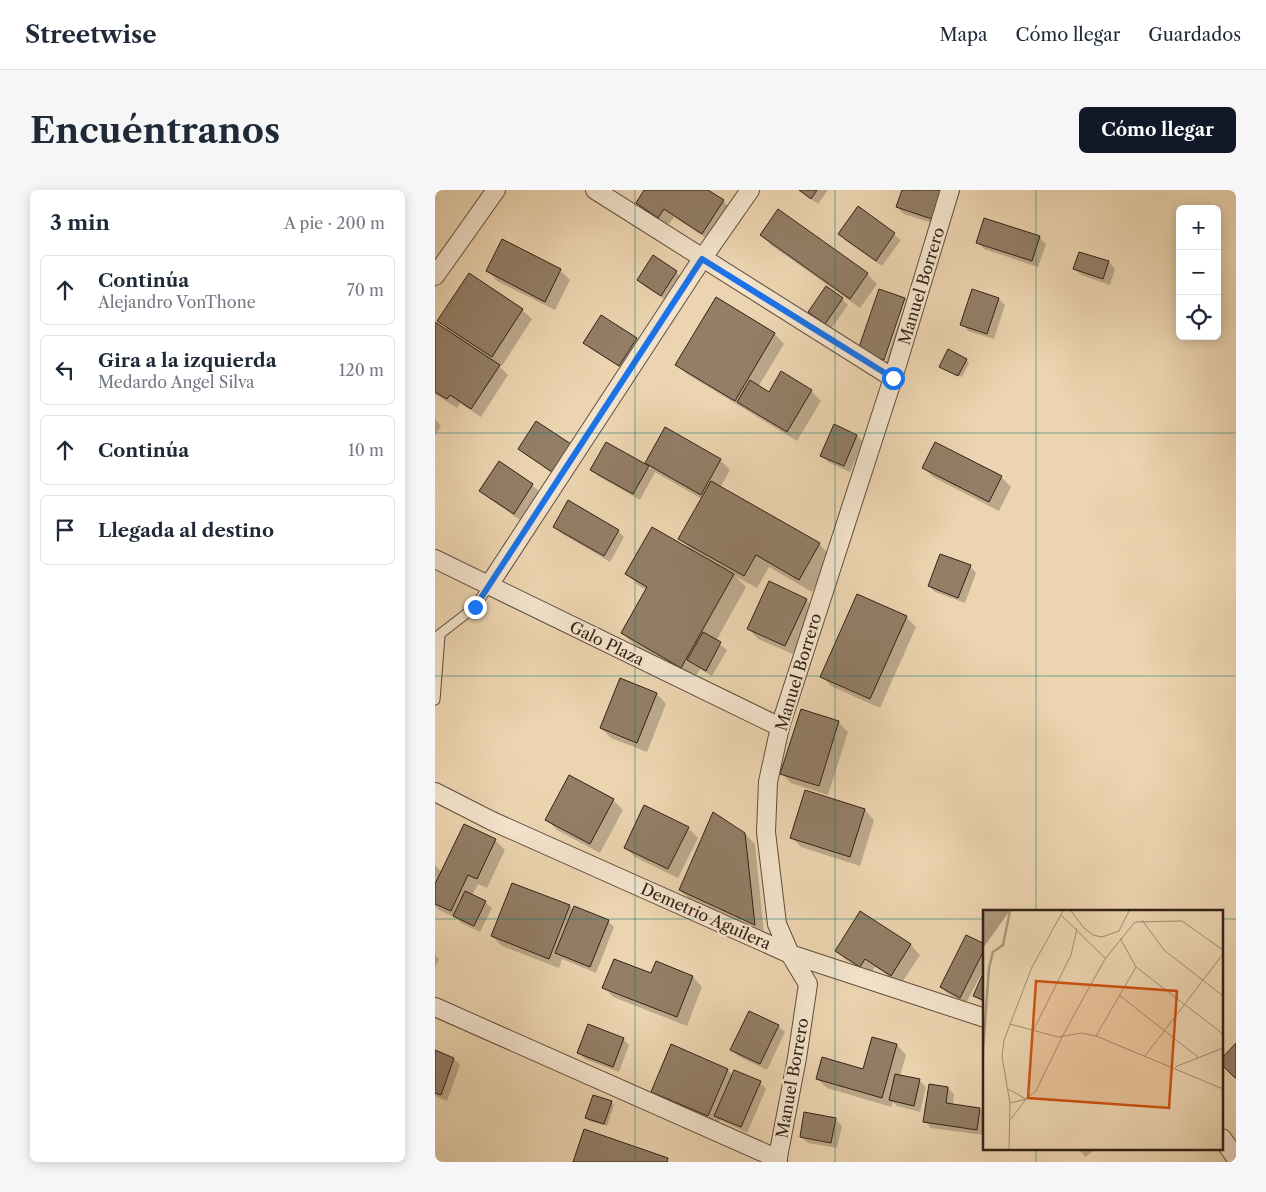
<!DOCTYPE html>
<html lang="es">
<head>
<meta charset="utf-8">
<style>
	:root { --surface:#fff; --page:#f6f6f7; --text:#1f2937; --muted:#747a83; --line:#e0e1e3; --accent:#111827 }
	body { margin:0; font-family:"Libre Caslon Text",serif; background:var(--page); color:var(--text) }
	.controls { position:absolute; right:15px; top:15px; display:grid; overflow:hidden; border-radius:8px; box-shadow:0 2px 12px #0003 }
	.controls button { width:45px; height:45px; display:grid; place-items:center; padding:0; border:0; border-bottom:1px solid var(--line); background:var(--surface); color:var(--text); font:25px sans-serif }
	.stop { position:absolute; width:15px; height:15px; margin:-11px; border:4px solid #1a73e8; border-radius:50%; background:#fff }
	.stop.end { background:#1a73e8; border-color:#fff; box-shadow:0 1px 5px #0008 }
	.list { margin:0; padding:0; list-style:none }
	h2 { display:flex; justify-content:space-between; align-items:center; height:65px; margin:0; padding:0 20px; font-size:21px }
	h2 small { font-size:16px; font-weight:400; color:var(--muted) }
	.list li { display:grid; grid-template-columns:32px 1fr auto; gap:15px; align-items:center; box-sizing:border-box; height:70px; margin:0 10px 10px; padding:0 10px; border:1px solid var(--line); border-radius:8px }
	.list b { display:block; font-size:19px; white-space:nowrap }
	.list p { margin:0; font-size:16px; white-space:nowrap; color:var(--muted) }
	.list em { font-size:16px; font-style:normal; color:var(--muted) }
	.icon { flex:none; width:28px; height:28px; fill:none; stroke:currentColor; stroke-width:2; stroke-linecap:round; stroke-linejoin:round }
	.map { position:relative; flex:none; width:801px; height:972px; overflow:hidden; border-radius:8px }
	header { display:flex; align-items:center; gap:30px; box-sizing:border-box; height:70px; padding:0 25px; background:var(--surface); border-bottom:1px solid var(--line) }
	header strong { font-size:24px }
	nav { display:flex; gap:28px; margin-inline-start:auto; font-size:18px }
	.intro { display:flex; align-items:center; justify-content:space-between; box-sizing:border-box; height:120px; padding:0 30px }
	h1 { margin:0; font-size:35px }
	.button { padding:12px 22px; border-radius:8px; background:var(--accent); color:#fff; font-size:18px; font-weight:700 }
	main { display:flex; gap:30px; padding:0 30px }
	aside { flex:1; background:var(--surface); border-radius:8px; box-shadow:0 2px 12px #0003 }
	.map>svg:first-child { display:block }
	.shadow { fill:#0003 }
	.building { fill:#937e66; stroke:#332116 }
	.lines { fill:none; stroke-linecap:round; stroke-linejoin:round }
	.service-casing { stroke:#614e3c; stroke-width:11 }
	.minor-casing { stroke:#614e3c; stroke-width:20 }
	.service { stroke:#f3e3cc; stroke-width:9 }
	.minor { stroke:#f3e3cc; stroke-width:18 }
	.route { stroke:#1a73e8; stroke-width:6 }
	.grid { fill:none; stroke:#0f766e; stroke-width:1; stroke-opacity:0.55 }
	.labels { text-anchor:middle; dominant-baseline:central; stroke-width:4.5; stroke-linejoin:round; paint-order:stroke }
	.street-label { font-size:16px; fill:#332116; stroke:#f3e3cc }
	.inset-river { fill:none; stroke:#ad977c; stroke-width:2.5 }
	.inset-road { fill:none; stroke:#a28c72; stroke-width:1 }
	.view { fill:#cd510e; fill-opacity:0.15; stroke:#cd510e; stroke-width:2.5 }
	.inset-edge { fill:none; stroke:#332116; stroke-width:2.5 }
</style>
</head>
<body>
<header>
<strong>Streetwise</strong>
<nav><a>Mapa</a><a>Cómo llegar</a><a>Guardados</a></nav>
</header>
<div class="intro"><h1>Encuéntranos</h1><a class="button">Cómo llegar</a></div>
<main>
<aside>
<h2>3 min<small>A pie · 200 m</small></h2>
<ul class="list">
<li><svg class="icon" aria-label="ahead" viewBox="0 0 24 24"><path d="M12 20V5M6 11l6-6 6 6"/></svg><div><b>Continúa</b><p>Alejandro VonThone</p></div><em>70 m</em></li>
<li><svg class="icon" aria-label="left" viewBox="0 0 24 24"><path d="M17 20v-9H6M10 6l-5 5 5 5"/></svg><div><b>Gira a la izquierda</b><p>Medardo Angel Silva</p></div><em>120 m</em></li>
<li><svg class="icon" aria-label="ahead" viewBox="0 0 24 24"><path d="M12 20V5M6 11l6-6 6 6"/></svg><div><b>Continúa</b></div><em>10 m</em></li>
<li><svg class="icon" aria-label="arrive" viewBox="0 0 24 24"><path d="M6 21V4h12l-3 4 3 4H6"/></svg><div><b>Llegada al destino</b></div></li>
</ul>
</aside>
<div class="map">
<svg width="801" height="972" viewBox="0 0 801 972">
	<rect width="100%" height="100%" fill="#ecd4b0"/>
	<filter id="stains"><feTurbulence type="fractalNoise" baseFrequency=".004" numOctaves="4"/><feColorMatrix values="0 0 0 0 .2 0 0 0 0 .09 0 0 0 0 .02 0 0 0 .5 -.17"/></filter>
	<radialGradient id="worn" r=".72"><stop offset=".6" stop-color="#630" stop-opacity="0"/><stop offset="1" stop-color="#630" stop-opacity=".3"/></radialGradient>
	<!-- shadow -->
	<g class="shadow">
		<path d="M210,0H271L288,11L298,21L277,52L239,27L233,36L212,22L202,13Z"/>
		<path d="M363,0H393L383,14Z"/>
		<path d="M468,0H511L504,35L469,24L462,17Z"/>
		<path d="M424,18L466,50L447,76L411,51L405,44Z"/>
		<path d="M327,45L432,84L442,94L425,118L336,55Z"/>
		<path d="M604,47L611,54L603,77L549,59L543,52Z"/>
		<path d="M674,72L680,79L675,95L646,85L640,79Z"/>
		<path d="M125,80L135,90L120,120L62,91L53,81Z"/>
		<path d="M241,82L247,88L232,111L209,96L203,90Z"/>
		<path d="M444,100L470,109L476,115L456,175L450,173L471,111H468L447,172L431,166L425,160Z"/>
		<path d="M281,109L340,144L349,154L323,197L334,203L376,201L386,211L362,251L252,184L242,175Z"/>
		<path d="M407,109L413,115L396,139L374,122Z"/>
		<path d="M564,109L570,115L559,149L533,141L527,134Z"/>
		<path d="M87,120L97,129L67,176L62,174L73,185L46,227L25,213L22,218L0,204V134L15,142L4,131Z"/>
		<path d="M201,149L208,156L191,181L156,159L150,153Z"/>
		<path d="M532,170L534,173L527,187L507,177Z"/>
		<path d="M0,229L6,236L0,245Z"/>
		<path d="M399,236L422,246L428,252L415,282L393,272L386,265Z"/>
		<path d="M501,253L566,287L576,297L564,321L498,287L488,277Z"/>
		<path d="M172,254L217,280L212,273L285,270L295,280L285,298L384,354L397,367L377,402L334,377L322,398L300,386L311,397L281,451L292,460L277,486L265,479L259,489L200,456L188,443L211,400L204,396L192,384L255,359L245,349L267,309L220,282L205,310L163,286L157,280Z"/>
		<path d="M135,255L124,288L91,265L85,259Z"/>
		<path d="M64,273L97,295L104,301L85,330L52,307L45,301Z"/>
		<path d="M119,337L183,341L189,347L175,372L126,343Z"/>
		<path d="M535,376L541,383L530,413L500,402L494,396Z"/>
		<path d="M371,410L381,419L360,465L323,449L314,439Z"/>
		<path d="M471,427L481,437L445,518L396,496L387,486Z"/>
		<path d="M186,489L222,504L231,514L212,562L176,548L166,538Z"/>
		<path d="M403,532L413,542L393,605L356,593L347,584Z"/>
		<path d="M371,601L430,620L439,630L425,676L366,657L356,647Z"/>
		<path d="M178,610L188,620L165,663L122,640L112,630Z"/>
		<path d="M30,635L60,650L70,660L52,698L43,694L37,706L50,712L57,718L45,742L26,733L22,728L4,720L0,716V675L7,682Z"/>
		<path d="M253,638L263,648L243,688L200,667L190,657Z"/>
		<path d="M310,644L320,654L329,744L255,710L245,700Z"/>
		<path d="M78,694L135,716L138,720L173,731L179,737L161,783L127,769L124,778L67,756L57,746Z"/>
		<path d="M426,723L476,755L485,765L466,794L440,777L435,785L411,770L402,761Z"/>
		<path d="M550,756V777L531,813L512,803L506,797Z"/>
		<path d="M0,765L4,769L0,777Z"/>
		<path d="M550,782V814L540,806Z"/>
		<path d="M217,785L258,787L267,797L252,836L178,807L169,797Z"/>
		<path d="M343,836L350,842L332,880L303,866L297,859Z"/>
		<path d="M188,849L194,855L184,882L150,869L143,862Z"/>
		<path d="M462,855L471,865L465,886L484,890L491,897L485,922L462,916L458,912L456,917L392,898L382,889L429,881Z"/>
		<path d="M0,862L19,869L25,875L12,911L0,906Z"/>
		<path d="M293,880L298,886L325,892L331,899L312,943L285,930L283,935L227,911L217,901Z"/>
		<path d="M513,898L519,904L518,915L545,919L550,924L548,945L496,938L490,931Z"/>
		<path d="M176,912L179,915L172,936L154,931L152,928Z"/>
		<path d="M400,929L407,936L402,958L373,953L366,947Z"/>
		<path d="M643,958H657L659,961L650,967Z"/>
	</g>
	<!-- building -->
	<g class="building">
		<path d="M209,0H273L289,10L267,44L229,19L223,28L201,13Z"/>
		<path d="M364,0H382L376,9Z"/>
		<path d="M467,0H507L497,29L461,17Z"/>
		<path d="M423,16L460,43L441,71L403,44Z"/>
		<path d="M343,19L433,83L415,109L325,45Z"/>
		<path d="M549,28L605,46L597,71L541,53Z"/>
		<path d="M67,49L126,79L110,112L51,81Z"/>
		<path d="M644,62L674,71L668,89L638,79Z"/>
		<path d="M218,65L242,81L226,106L202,90Z"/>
		<path d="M34,83L88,119L57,167L2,131Z"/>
		<path d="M391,96L408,108L390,134L373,122Z"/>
		<path d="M444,99L470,108L449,170L423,160Z"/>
		<path d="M537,99L564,108L552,144L525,135Z"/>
		<path d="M281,107L340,143L300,211L240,175Z"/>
		<path d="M166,125L202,148L184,176L148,153Z"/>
		<path d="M0,132L65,175L36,219L15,205L12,209L0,202Z"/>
		<path d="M513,159L532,169L523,186L504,177Z"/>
		<path d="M346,181L377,200L352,242L302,212L315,190L334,202Z"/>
		<path d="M101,231L136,254L117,282L83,259Z"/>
		<path d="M399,234L422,245L409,276L385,266Z"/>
		<path d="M230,237L286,269L266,305L210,273Z"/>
		<path d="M171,252L214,276L198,304L155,280Z"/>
		<path d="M500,252L567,286L554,312L487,278Z"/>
		<path d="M64,271L98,294L79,324L44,301Z"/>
		<path d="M276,291L385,353L364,390L321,365L309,386L243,349Z"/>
		<path d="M133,310L184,340L169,366L118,337Z"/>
		<path d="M217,337L299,384L246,478L186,443L212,397L190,384Z"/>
		<path d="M505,364L536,375L523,408L493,396Z"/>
		<path d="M334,391L372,409L350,456L312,439Z"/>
		<path d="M422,404L472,426L435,509L385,487Z"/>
		<path d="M268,442L286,452L271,481L252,470Z"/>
		<path d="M185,488L222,503L202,553L165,538Z"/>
		<path d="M366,519L404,531L384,596L345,584Z"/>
		<path d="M134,585L179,609L155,654L110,630Z"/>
		<path d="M370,600L430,619L415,667L355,648Z"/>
		<path d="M209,615L254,637L233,679L189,658Z"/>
		<path d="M278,622L310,643L320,735L244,700Z"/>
		<path d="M29,634L61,649L42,689L33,685L16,721L0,714V694Z"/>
		<path d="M77,693L135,715L114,769L56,746Z"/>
		<path d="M30,701L51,711L39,736L18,726Z"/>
		<path d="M139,716L174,730L155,777L120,763Z"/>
		<path d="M425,721L476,754L456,786L430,769L425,777L400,761Z"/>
		<path d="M531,745L550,754V758L525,808L505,797Z"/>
		<path d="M179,769L216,783L221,771L258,786L242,827L167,798Z"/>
		<path d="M550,779V811L538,806Z"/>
		<path d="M314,821L344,835L325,874L295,860Z"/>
		<path d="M153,834L189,848L178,877L142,863Z"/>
		<path d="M437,847L462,854L447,908L381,889L387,867L428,879Z"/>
		<path d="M801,853V887L800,888L787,875V868Z"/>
		<path d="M236,854L293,879L273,926L216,902Z"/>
		<path d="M0,860L19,868L6,905L0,903Z"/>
		<path d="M299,880L326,891L306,937L279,926Z"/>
		<path d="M460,884L485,889L479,916L454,910Z"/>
		<path d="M494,894L513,897L511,913L545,918L542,940L488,932Z"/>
		<path d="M158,905L177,911L169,934L150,928Z"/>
		<path d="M369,922L401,928L396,953L365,947Z"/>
		<path d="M149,939L233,968L232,972H138Z"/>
	</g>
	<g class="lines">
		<defs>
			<g id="service">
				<path d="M0,448L40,417L54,395"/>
				<path d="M0,510L5,446"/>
			</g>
			<g id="minor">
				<path d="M160,0L458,188"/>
				<path d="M0,86L61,0"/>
				<path d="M0,369L345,537"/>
				<path d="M54,395L267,69L315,0"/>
				<path d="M0,602L57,631L355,764L550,828"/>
				<path d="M0,817L343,969"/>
				<path d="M787,948L801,968"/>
				<path d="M342,972L362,868L373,794L355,764L342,734L331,642L333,592L345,537L458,188L515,0"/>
			</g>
		</defs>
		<!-- service casing -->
		<use href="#service" class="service-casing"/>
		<!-- minor casing -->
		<use href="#minor" class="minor-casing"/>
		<!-- service -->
		<use href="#service" class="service"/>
		<!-- minor -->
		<use href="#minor" class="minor"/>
	</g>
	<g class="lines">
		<!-- route -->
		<path class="route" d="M40,417L267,69L458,188"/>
	</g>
	<!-- grid -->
	<path class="grid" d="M200,0V972M400,0V972M601,0V721M0,243H801M0,486H801M0,729H550M787,729H801M601,958V972"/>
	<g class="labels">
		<!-- street labels -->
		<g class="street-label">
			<text transform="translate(486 96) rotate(-73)">Manuel Borrero</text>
			<text transform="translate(172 453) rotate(26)">Galo Plaza</text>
			<text transform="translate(363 482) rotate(-73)">Manuel Borrero</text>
			<text transform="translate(271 726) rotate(24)">Demetrio Aguilera</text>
			<text transform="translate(357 888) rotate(-80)">Manuel Borrero</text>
		</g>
	</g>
	<!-- overview -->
	<g transform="translate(548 720)">
		<rect width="240" height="240" fill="#ecd4b0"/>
		<path d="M0,1H25L0,36Z" fill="#ad977c"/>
		<path class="inset-river" d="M0,36L25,1M0,140L6,58L10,42L20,35L27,1"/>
		<path class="inset-road" d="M88,1L101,18L110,25L119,27L136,21L146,1M78,5L122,48M159,10L181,40L240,86M137,28L153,57L240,124M136,85L215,147M27,114L75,127L98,123L113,126L240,179M50,121L88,45L94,18M113,126L153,57M162,146L240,44M192,157L240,138M25,179L43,189L28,209M27,193L43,189L53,181L80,125L122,49L152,12L199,11L240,40M26,239L27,193L19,147L21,130L49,57L80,1"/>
		<path class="view" d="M53,71L194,81L186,198L45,188Z"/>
		<rect width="240" height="240" class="inset-edge"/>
	</g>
	<rect width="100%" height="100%" filter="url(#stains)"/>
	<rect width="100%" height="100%" fill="url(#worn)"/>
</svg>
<div class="controls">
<button>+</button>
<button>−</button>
<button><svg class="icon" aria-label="locate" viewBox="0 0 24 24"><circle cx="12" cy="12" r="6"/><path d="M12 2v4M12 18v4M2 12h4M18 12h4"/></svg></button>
</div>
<div class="stop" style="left:458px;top:188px"></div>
<div class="stop end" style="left:40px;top:417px"></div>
</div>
</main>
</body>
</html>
